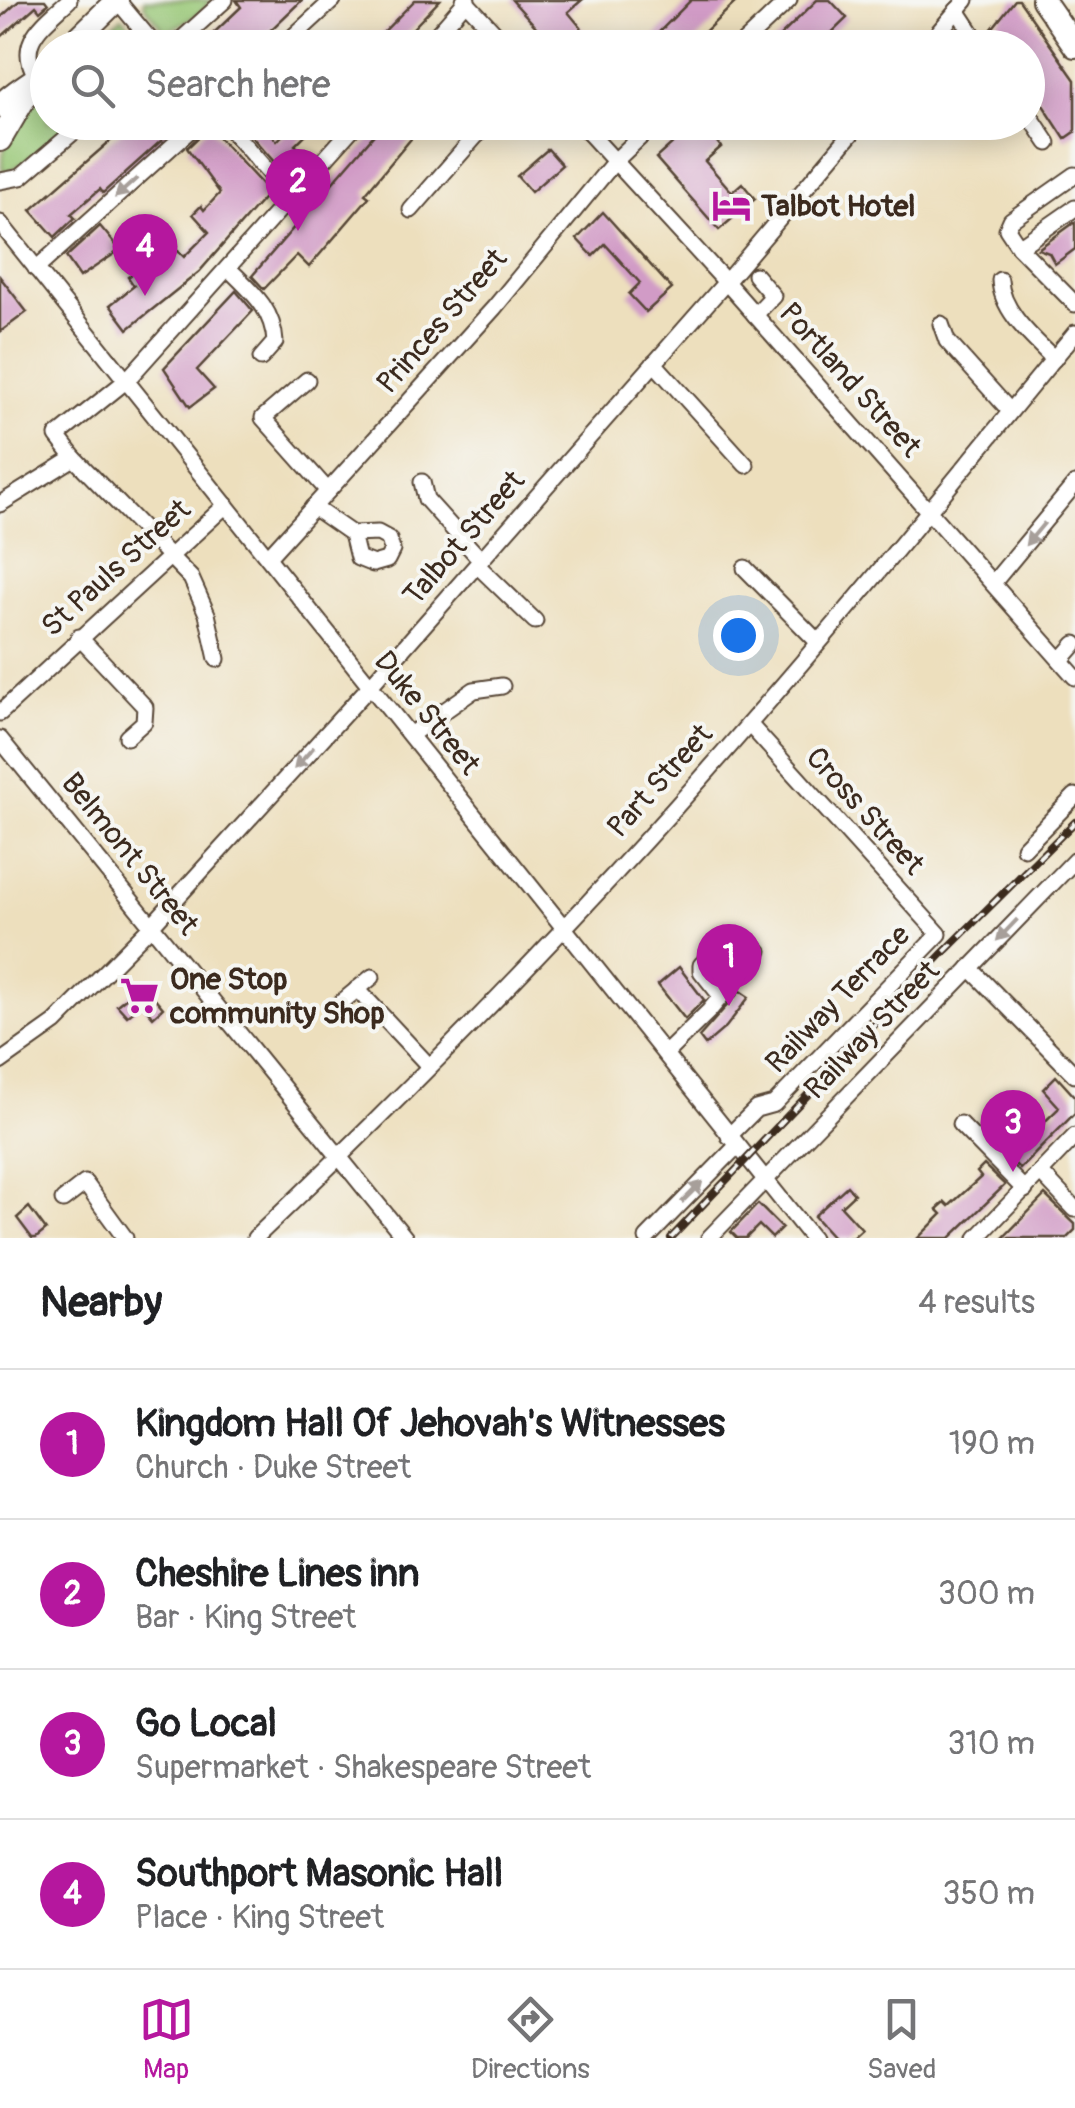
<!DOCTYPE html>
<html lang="en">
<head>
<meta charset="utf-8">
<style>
	:root { --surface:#fff; --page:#f6f6f6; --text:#202124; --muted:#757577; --line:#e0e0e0; --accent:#b5179e }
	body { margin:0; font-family:Pangolin,sans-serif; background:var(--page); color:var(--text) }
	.you { position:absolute; left:738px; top:635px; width:35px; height:35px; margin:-25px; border:8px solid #fff; border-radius:50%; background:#1a73e8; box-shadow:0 0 0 15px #1a73e833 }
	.badge { display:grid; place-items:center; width:65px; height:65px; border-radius:50%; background:var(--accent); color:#fff; font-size:32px; font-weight:700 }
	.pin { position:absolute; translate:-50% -82px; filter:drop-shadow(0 2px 5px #0008) }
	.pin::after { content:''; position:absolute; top:52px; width:35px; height:30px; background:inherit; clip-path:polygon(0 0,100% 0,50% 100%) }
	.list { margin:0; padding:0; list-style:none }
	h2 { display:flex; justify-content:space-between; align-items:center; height:130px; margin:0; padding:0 40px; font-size:42px }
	h2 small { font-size:32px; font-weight:400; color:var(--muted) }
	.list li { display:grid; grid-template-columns:65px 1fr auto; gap:30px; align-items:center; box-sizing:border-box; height:150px; padding:0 40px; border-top:2px solid var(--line) }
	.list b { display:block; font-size:38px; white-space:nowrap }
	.list p { margin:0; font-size:32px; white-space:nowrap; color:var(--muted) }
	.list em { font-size:32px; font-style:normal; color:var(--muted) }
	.icon { flex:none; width:55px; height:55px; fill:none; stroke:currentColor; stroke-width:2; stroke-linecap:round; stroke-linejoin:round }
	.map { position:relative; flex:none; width:1075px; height:1238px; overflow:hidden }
	.search { position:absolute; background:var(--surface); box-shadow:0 5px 25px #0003; left:30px; right:30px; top:30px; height:110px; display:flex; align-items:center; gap:25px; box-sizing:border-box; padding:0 35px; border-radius:55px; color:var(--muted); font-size:38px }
	.sheet { height:730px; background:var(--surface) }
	nav { display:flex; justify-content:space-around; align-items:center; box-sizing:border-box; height:140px; border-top:2px solid var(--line); background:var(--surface); font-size:28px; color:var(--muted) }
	nav a { display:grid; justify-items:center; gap:5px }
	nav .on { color:var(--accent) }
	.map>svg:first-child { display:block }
	.park { fill:#99c877; stroke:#6a794a; stroke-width:2.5 }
	.building { fill:#d19bc6 }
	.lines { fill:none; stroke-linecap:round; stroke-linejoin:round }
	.minor-casing { stroke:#564536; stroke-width:19 }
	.highway-casing { stroke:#564536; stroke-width:26 }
	.minor { stroke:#fff; stroke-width:15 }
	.highway { stroke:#fff; stroke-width:22 }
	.rail-casing { stroke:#3b2a1e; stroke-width:8 }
	.rail { stroke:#f6f6f2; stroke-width:4; stroke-dasharray:11; stroke-linecap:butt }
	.oneway { fill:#a79f9a }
	.labels { text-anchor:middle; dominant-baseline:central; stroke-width:8; stroke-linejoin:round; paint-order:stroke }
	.poi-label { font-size:30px; font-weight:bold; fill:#3b2a1e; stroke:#f6f6f2; text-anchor:start }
	.street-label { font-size:30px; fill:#3b2a1e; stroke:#f6f6f2 }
</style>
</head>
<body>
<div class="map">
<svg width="1075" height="1238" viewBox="0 0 1075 1238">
	<rect width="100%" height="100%" fill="#f6f6f2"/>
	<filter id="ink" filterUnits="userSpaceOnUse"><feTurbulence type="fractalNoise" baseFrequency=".01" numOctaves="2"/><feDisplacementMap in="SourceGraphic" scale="20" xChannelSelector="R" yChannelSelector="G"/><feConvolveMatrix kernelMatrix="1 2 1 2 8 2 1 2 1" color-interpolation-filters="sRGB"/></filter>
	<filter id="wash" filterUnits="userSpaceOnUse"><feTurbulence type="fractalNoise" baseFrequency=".0048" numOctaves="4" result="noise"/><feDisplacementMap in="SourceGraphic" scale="40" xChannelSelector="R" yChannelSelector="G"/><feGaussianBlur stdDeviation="2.25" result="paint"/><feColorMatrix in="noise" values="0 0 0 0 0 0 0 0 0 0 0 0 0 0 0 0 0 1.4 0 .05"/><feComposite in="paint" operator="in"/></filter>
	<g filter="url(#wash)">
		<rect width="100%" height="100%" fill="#eddfbd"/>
		<!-- park -->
		<g class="park">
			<path d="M144,0H212L200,13L166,33L144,5Z"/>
			<path d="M122,17L149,48H90Z"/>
			<path d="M47,87L48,122L72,123L24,163L8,171L2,169C0,139 27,106 47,87Z"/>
		</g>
		<g id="blocks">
			<!-- building -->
			<g class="building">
				<path d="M20,0H45L48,4L40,11L36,6L0,38V18Z"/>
				<path d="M236,0H302L252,48H198L241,7Z"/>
				<path d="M415,0H440L394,48H368Z"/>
				<path d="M512,0H582L568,12L598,48H555Z"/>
				<path d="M691,0H738L688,48H657L651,40Z"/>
				<path d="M817,0H830L847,18L816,48H768Z"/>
				<path d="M1015,0H1019L1075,80V132L1065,139L1028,82V48H993L987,35Z"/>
				<path d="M132,122H182L103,193L100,189L71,214L75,218L55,237L31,210Z"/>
				<path d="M239,122H260L277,141L295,122H318L295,145L304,154L284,173Z"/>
				<path d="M385,122H425L365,194L369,197L309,267L297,255L264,289L252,276Z"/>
				<path d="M696,122H717L727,133L717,142L721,147L705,161L732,192L742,183L755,199L719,230L656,158Z"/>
				<path d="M209,127L269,192L199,272L128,329L110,305L134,286L128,277L172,245L184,257L209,232L193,214L201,206L204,210L220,193L187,148Z"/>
				<path d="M548,149L562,165L531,192L517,176Z"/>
				<path d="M603,212L672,289L646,312L629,294L640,283L605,244L593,256L577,239Z"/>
				<path d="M1075,222V249L1055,264L1049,253L1038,249Z"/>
				<path d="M100,226L120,250L80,277L66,257Z"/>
				<path d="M0,277L27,312L0,332Z"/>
				<path d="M236,291L253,311L197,370L214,389L190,407L164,368Z"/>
				<path d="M679,967L704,1000L685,1019L658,985Z"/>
				<path d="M143,984L163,1008L153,1017L142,1004L127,1016L117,1005Z"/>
				<path d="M740,991L749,997L726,1027L705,1045L699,1037Z"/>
				<path d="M1056,1076L1075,1097V1113L1020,1169L997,1146L1009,1145L1026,1128L1032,1134L1058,1109L1059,1107L1043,1089Z"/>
				<path d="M984,1165L1005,1185L950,1238H918L942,1214L937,1209L945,1202L949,1206L981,1177L977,1172Z"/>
				<path d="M847,1186L854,1194L841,1206L862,1229L852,1238H834L814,1216Z"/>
				<path d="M1045,1195L1075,1224V1230L1067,1238H1003Z"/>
				<path d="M758,1204L782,1228L772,1238L759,1225L746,1238H737L731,1232Z"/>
				<path d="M29,1207L46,1230L36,1238H32L17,1218Z"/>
			</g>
		</g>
	</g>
	<g filter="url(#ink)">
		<use href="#blocks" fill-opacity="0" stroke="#564536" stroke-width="2.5"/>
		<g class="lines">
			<defs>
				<g id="minor">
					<path d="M117,0L157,48"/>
					<path d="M464,0L509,48"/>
					<path d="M957,10L982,48"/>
					<path d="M172,48L225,0"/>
					<path d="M281,48L333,0"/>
					<path d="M425,48L467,0"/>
					<path d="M738,48L789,0"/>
					<path d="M925,48L966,0"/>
					<path d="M38,78C13,43 45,23 69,0"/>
					<path d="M1028,113L1048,143"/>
					<path d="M224,122L291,198"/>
					<path d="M579,122L726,282L1075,677"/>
					<path d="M1075,175L1011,220L1007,229L1019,247L1075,304"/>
					<path d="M0,181L21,177L85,122"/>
					<path d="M411,210L488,122"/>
					<path d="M0,223L812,1238"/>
					<path d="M1019,247L1075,208"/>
					<path d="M228,268C251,291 273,308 275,342L261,358"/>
					<path d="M36,269L199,122"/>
					<path d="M755,275L773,296L755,315"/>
					<path d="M1000,280C1001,311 1033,338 1054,359"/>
					<path d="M941,324L947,341L1010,411"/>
					<path d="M654,363L746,465"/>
					<path d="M307,380L263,418L328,491"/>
					<path d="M422,482L426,499L481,560"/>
					<path d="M0,504L74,458"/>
					<path d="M313,507L352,534L378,533L389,539L392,550L387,560L373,564L358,558L352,534"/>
					<path d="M269,556L494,308L615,161L656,122"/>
					<path d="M477,565L535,621"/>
					<path d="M745,568L818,642"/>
					<path d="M993,583L1075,484"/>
					<path d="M79,637L145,707L144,722L127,737"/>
					<path d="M217,659L207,614L191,578L74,458L57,436L127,380L358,122"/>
					<path d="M1061,660L1075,644"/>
					<path d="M0,713L226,505"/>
					<path d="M410,735L474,690L502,686"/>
					<path d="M0,739L405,1238"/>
					<path d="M1024,848L1075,796"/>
					<path d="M970,968L1075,1075"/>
					<path d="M357,989L429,1066"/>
					<path d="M721,996L701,971V965L725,942"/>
					<path d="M337,1006L372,977"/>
					<path d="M665,1054L709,1011L759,951"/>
					<path d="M0,1062L55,1023L153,924L370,686L726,282L861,122"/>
					<path d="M960,1124L1025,1190"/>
					<path d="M729,1136L756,1109L774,1104L939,934L749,724"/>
					<path d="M1041,1173L1075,1209"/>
					<path d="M63,1200L85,1183L125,1238"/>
					<path d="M255,1238C427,1074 594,903 749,724C861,596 967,464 1075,333"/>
					<path d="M647,1238L737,1146"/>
					<path d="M709,1238L1075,860"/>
					<path d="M977,1238L1075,1136"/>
				</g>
				<g id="highway">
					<path d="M1043,0L1075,46"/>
					<path d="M68,48L117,0"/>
					<path d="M0,106C14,90 33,83 48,68"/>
					<path d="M0,140L36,79"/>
				</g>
			</defs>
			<!-- minor casing -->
			<use href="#minor" class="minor-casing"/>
			<!-- highway casing -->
			<use href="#highway" class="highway-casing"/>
			<!-- minor -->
			<use href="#minor" class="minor"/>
			<!-- highway -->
			<use href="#highway" class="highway"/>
			<defs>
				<path id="rail" d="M671,1238L943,953L1075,822"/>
			</defs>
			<!-- rail casing -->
			<use href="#rail" class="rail-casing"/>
			<!-- rail -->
			<use href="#rail" class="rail"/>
		</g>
		<!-- one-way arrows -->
		<defs><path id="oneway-solid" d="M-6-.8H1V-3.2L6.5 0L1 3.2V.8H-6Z" transform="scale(2.5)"/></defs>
		<g class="oneway">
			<use href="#oneway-solid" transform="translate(126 188) rotate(138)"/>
			<use href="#oneway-solid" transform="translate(1035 534) rotate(130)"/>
			<use href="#oneway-solid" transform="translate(304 758) rotate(132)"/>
			<use href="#oneway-solid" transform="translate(1007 930) rotate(134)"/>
			<use href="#oneway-solid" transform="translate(692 1192) rotate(-45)"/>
		</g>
	</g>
	<!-- icons -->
	<defs>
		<symbol id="hotel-bare" viewBox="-9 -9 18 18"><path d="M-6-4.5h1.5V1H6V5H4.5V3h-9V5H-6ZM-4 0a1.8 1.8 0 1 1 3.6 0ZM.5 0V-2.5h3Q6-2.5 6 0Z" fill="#b5179e" stroke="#f6f6f2" stroke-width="2.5" paint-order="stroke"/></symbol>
		<symbol id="supermarket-bare" viewBox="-9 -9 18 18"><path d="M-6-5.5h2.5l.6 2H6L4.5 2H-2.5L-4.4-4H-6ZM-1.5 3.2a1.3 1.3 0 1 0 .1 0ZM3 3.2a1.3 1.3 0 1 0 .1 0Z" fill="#b5179e" stroke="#f6f6f2" stroke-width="2.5" paint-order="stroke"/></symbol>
	</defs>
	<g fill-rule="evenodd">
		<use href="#hotel-bare" x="704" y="178" width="55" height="55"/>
		<use href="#supermarket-bare" x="112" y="968" width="55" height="55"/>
	</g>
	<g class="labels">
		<!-- poi labels -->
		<g class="poi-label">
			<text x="761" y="206">Talbot Hotel</text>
			<text x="170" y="979">One Stop<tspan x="170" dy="34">community Shop</tspan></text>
		</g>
		<!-- street labels -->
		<g class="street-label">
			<text transform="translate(442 321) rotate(-49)">Princes Street</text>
			<text transform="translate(850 380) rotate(48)">Portland Street</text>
			<text transform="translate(464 538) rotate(-49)">Talbot Street</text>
			<text transform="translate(116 568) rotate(-42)">St Pauls Street</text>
			<text transform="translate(427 713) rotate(51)">Duke Street</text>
			<text transform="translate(660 781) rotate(-48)">Part Street</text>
			<text transform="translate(865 811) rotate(48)">Cross Street</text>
			<text transform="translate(130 854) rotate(51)">Belmont Street</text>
			<text transform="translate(838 999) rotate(-46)">Railway Terrace</text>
			<text transform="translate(872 1030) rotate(-46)">Railway Street</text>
		</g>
	</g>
</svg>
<div class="you"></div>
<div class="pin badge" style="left:729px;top:1006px">1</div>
<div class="pin badge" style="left:298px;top:231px">2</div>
<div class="pin badge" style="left:1013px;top:1172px">3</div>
<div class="pin badge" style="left:145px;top:296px">4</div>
<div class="search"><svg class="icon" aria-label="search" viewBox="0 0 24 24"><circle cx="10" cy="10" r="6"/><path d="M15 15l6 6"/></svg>Search here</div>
</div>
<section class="sheet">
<h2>Nearby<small>4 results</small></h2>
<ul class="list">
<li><span class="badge">1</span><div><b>Kingdom Hall Of Jehovah's Witnesses</b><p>Church · Duke Street</p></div><em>190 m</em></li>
<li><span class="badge">2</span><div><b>Cheshire Lines inn</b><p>Bar · King Street</p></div><em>300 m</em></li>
<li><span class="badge">3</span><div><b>Go Local</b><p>Supermarket · Shakespeare Street</p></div><em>310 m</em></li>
<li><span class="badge">4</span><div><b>Southport Masonic Hall</b><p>Place · King Street</p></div><em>350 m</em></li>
</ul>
</section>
<nav>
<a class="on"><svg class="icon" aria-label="map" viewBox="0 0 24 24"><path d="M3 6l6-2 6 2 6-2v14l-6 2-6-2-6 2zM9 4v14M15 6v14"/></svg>Map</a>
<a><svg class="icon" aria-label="directions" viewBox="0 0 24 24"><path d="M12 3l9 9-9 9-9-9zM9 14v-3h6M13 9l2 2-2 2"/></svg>Directions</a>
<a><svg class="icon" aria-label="saved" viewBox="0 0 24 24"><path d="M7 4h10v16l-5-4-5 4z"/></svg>Saved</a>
</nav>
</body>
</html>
